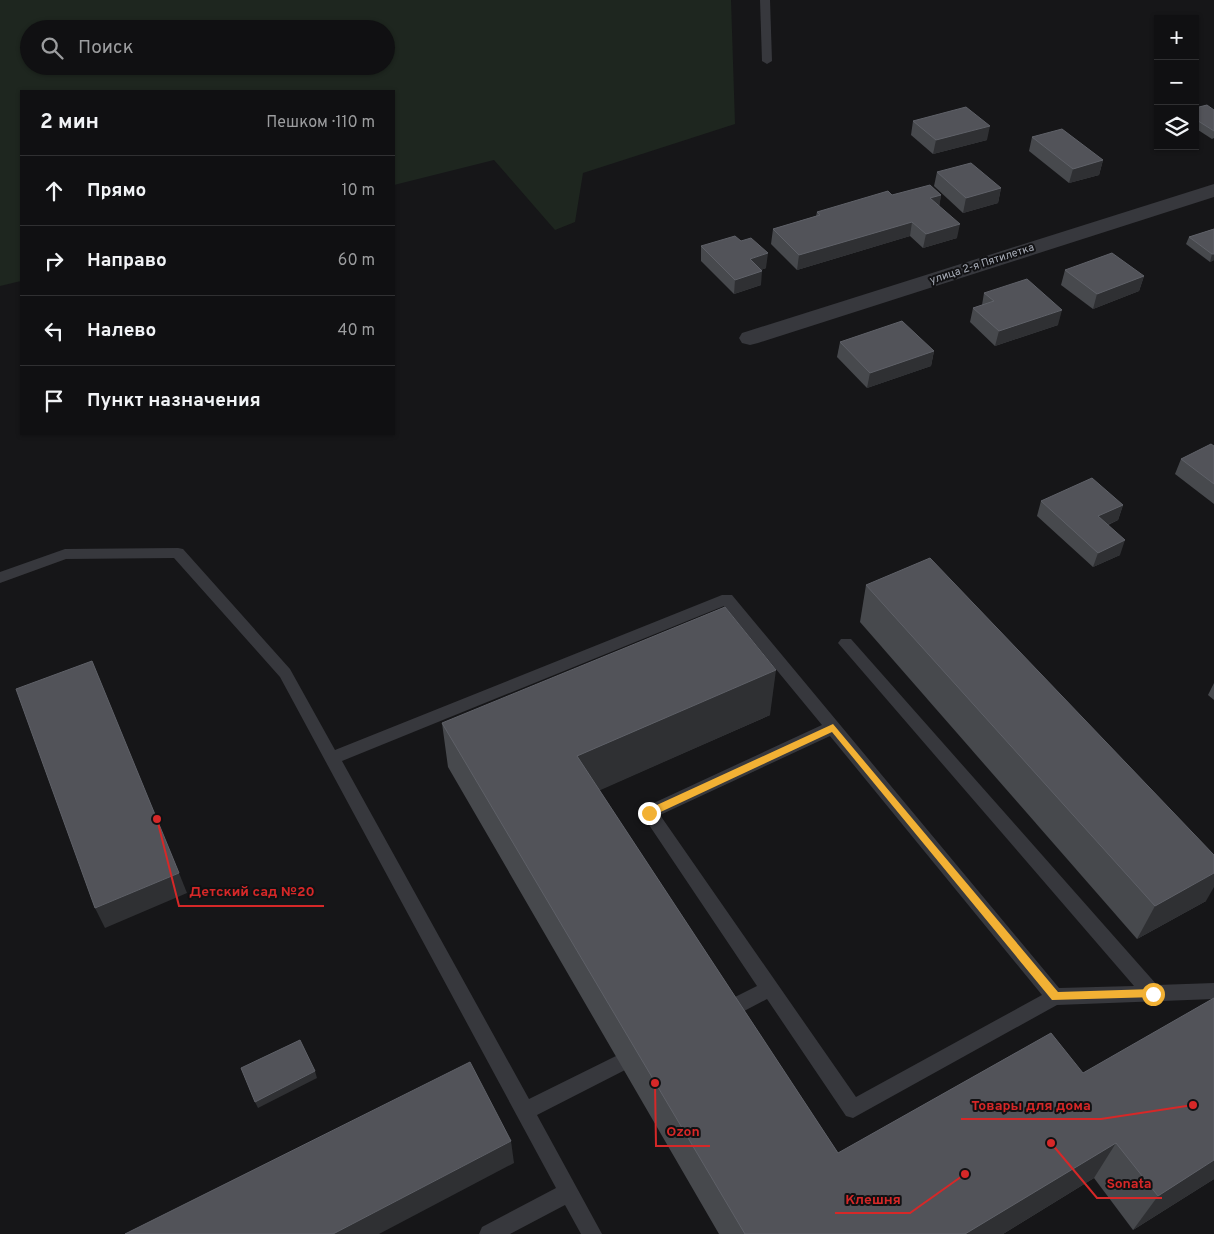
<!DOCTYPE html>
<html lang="ru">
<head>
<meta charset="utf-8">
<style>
	:root { --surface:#101012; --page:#19191b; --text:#f1f3f6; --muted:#9c9d9f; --line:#303032 }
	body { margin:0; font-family:Overpass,sans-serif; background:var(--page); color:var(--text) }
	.controls { position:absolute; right:15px; top:15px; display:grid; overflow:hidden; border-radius:0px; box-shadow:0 1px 4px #0004 }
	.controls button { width:45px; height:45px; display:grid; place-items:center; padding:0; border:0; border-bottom:1px solid var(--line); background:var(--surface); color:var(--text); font:25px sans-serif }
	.stop { position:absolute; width:15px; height:15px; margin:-11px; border:4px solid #f2b134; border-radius:50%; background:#fff }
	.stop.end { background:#f2b134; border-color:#fff; box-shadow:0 1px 5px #0008 }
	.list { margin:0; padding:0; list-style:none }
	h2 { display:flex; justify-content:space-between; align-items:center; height:65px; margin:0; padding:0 20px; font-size:21px }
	h2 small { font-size:16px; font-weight:400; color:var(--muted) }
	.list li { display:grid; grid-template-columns:32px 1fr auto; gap:15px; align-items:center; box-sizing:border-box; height:70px; padding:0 20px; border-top:1px solid var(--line) }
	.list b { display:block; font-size:19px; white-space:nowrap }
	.list em { font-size:16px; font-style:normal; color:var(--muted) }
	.icon { flex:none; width:28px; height:28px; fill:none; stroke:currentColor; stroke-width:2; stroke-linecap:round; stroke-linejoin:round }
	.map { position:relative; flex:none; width:1214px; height:1234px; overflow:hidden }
	.search { position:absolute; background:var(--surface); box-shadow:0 1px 4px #0004; left:20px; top:20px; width:375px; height:55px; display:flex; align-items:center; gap:12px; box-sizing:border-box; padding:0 18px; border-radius:28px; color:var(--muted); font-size:19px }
	.panel { position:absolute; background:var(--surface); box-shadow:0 1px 4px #0004; left:20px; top:90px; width:375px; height:345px; border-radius:0px }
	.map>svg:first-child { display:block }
	.green { fill:#1e261f; fill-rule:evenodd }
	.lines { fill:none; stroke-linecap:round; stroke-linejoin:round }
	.lane { fill:#37383d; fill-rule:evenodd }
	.street { fill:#37383d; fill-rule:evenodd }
	.wall { fill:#47494d }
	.shaded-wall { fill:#2f3033 }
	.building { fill:#525359; stroke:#5f6168 }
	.route { fill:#f2b134 }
	.labels { text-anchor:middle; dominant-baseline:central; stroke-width:4; stroke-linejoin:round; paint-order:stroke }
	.far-street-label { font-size:11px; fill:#a8adb8; stroke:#111113 }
	.leader { fill:none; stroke:#d62828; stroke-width:2 }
	.callout-dot { fill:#d62828; stroke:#111113; stroke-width:2 }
	.callout-label { font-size:14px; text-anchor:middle; font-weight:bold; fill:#d62828; stroke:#111113; stroke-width:4; stroke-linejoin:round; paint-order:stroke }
</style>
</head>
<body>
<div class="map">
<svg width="1214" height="1234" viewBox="0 0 1214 1234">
	<rect width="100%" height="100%" fill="#161618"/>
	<!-- green -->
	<path class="green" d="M0,0H731L735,124L583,173L575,222L555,230L494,160L394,185V91H21V281L0,286ZM29,29H386V66H29Z"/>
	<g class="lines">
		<!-- lane -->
		<g class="lane">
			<path d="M760,0H770L772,61L767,64L762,61Z"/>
			<path d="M178,548L183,549L290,669L335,750L722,595H732L1059,988L1134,986L838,643L841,639H851L1157,985L1214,983V999L1057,1005L853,1118L846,1116L767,999L729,1019L722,1022L715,1019L713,1013L715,1007L757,986L641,813L643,808L822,725L724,606L342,761L529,1099L620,1054L627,1057L630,1063L627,1069L537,1115L602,1234H581L565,1205L510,1234H479L482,1227L556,1188L280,677L174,558L66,559L0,583V572L65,549ZM830,736L1042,995L856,1097L660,815Z"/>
		</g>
		<!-- street -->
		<path class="street" d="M1214,184V197L758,343L750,345L742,343L739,338L742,333Z"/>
	</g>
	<!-- wall -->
	<g class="wall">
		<path d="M1195,108L1214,110V138L1212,139L1195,128Z"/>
		<path d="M913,121L987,140L933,154L911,135Z"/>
		<path d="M1032,137L1103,160L1099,175L1069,183L1029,151Z"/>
		<path d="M937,172L1001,188L998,203L963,213L934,186Z"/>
		<path d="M892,195H941L939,206L957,238L923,248L910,236L797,270L771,244L773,229L816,216L817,212Z"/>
		<path d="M1214,229V260L1210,262L1186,244L1189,237Z"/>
		<path d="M701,246L766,268L761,270V285L734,294L701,261Z"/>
		<path d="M1065,270L1144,276L1139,291L1093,309L1061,285Z"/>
		<path d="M984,293L1058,325L995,346L970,322L973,308L982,305Z"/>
		<path d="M840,342L934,351L931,366L867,388L837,357Z"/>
		<path d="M1214,446V504L1175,474L1181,459Z"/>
		<path d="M1041,501L1123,505L1118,520L1108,525L1120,555L1093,567L1037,516Z"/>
		<path d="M866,585L1206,901L1137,939L860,622Z"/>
		<path d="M1214,683V700L1208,695Z"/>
		<path d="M770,715L599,790L838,1153L1083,1073L1214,1179L1133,1230L1094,1178L1003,1234H719L448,767L442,723Z"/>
	</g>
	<!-- shaded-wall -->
	<g class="shaded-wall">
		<path d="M990,126L987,140L933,154L936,140Z"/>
		<path d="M1103,160L1099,175L1069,183L1073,169Z"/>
		<path d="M1001,188L998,203L963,213L966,198Z"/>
		<path d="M941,195L939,209L930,198Z"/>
		<path d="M912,222L910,236L797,270L799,255Z"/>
		<path d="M960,224L957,238L923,248L926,234Z"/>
		<path d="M768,253L766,268L749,274L750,259Z"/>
		<path d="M1212,254H1214V260L1210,262Z"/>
		<path d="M762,271L761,285L734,294L735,280Z"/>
		<path d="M1144,276L1139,291L1093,309L1097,294Z"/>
		<path d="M1062,310L1058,325L995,346L999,331Z"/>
		<path d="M934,351L931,366L867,388L870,373Z"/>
		<path d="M1123,505L1118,520L1093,531L1098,516Z"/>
		<path d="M1125,540L1120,555L1093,567L1098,553Z"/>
		<path d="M776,670L770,715L578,800L577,756Z"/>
		<path d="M179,873L187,893L105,928L95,908Z"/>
		<path d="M1214,873V887L1206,901L1137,939L1155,906Z"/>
		<path d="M315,1071L317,1078L258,1108L255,1102Z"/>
		<path d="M511,1141L514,1163L379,1234H333Z"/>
		<path d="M1116,1143L1094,1178L1003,1234H965Z"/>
		<path d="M1214,1160V1179L1133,1230L1158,1196Z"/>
	</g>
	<!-- building -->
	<g class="building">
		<path d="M1207,105L1214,110V131L1195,119V108Z"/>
		<path d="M966,107L990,126L936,140L913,121Z"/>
		<path d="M1062,129L1103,160L1073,169L1032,137Z"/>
		<path d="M971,163L1001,188L966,198L937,172Z"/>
		<path d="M930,185L941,195L930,198L960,224L926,234L912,222L799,255L773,229L820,215L817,212L888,191L892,195Z"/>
		<path d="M1214,229V254H1212L1189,237Z"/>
		<path d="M735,236L741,241L751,238L768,253L750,259L762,271L735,280L701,246Z"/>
		<path d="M1112,253L1144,276L1097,294L1065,270Z"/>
		<path d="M1027,279L1062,310L999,331L973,308L994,301L984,293Z"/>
		<path d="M902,321L934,351L870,373L840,342Z"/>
		<path d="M1211,444L1214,446V484L1181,459Z"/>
		<path d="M1092,478L1123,505L1098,516L1125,540L1098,553L1041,501Z"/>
		<path d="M930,558L1214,855V873L1155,906L866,585Z"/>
		<path d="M725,607L776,670L577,756L838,1153L1051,1033L1083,1073L1214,998V1160L1158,1196L1116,1143L965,1234H745L442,723Z"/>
		<path d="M92,661L179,873L95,908L16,689Z"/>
		<path d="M300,1040L315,1071L255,1102L241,1068Z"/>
		<path d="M470,1062L511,1141L333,1234H125Z"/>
	</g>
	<!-- route -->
	<path class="route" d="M833,724L1058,992L1153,989L1156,991V997L1052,1000L832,732L652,816L649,817L644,813L646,810Z"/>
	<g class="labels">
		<!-- far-street labels -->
		<g class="far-street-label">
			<text transform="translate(982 264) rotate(-18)">улица 2-я Пятилетка</text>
		</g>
	</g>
	<!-- callouts -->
	<path class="leader" d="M157 819L179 906H324M1193 1105L1101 1119H961M655 1083L656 1146H710M1051 1143L1097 1198H1162M965 1174L910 1213H835"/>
	<g class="callout-dot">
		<circle cx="157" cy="819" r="5"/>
		<circle cx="1193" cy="1105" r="5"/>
		<circle cx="655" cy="1083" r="5"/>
		<circle cx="1051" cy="1143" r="5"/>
		<circle cx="965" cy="1174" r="5"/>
	</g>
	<g class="callout-label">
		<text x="252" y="896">Детский сад №20</text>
		<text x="1031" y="1110">Товары для дома</text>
		<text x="683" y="1136">Ozon</text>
		<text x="1129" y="1188">Sonata</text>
		<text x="873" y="1204">Клешня</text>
	</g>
</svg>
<div class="controls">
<button>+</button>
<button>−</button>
<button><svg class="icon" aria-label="layers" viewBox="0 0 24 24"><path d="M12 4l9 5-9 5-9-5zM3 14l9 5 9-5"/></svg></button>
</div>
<div class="stop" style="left:1153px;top:994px"></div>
<div class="stop end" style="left:649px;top:813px"></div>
<div class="search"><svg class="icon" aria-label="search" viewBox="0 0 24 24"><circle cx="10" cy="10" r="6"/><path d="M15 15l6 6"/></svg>Поиск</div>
<section class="panel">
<h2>2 мин<small>Пешком · 110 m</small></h2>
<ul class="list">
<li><svg class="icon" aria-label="ahead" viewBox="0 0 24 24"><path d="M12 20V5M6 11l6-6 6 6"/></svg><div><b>Прямо</b></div><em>10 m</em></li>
<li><svg class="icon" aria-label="right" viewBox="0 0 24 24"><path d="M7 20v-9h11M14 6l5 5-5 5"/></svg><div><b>Направо</b></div><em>60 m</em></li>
<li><svg class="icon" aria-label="left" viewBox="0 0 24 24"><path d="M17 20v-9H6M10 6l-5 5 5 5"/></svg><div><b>Налево</b></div><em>40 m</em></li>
<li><svg class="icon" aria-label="arrive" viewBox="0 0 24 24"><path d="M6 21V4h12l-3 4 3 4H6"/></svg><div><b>Пункт назначения</b></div></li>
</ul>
</section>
</div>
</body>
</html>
